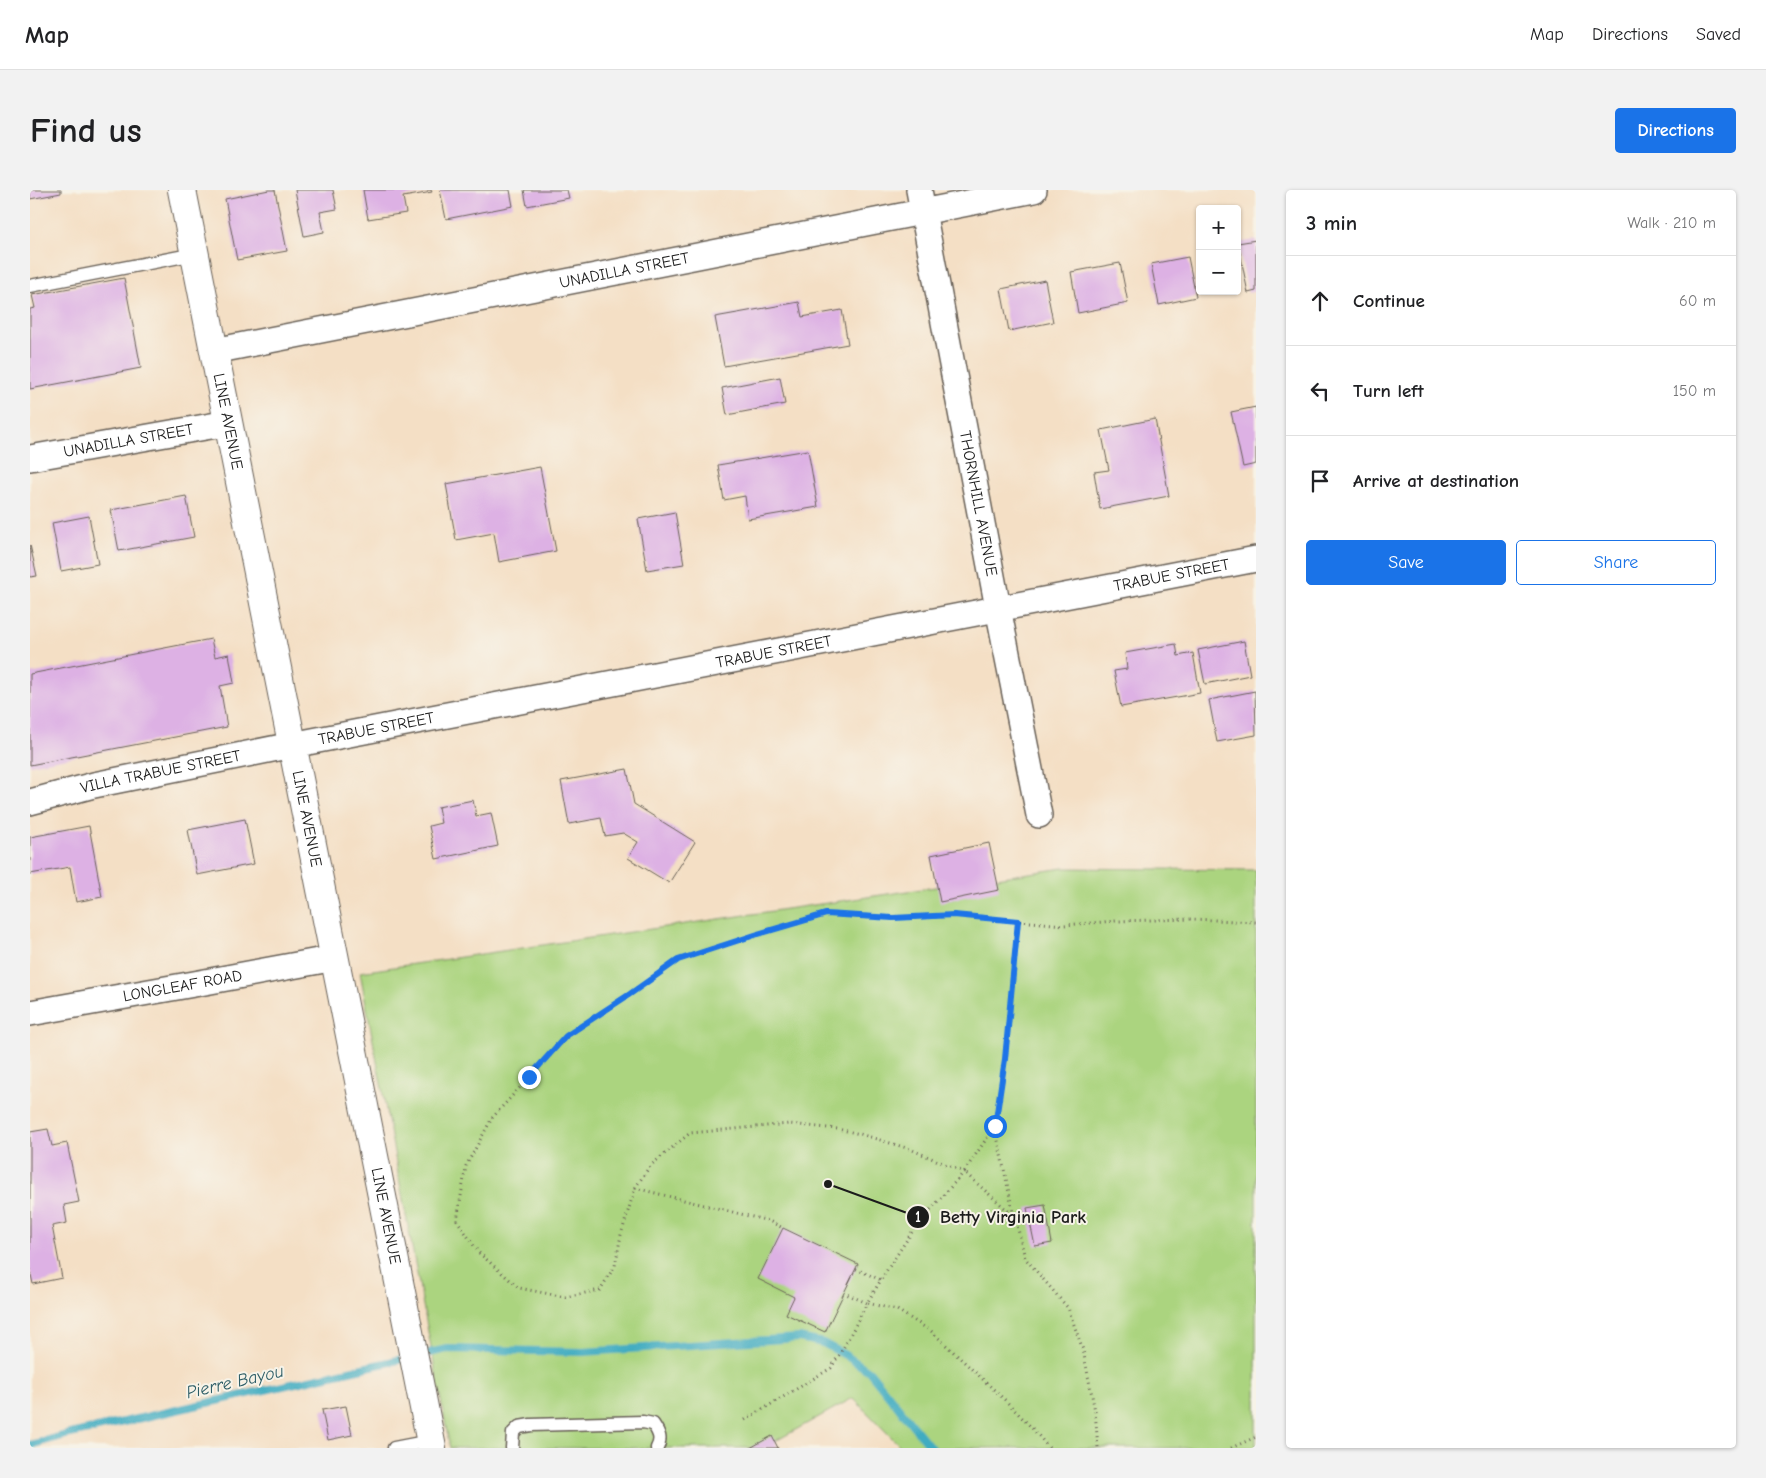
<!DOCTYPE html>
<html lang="en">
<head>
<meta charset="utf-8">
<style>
	:root { --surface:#fff; --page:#f2f2f2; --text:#202124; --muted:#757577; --line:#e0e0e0; --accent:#1a73e8 }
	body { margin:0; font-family:"Comic Neue",sans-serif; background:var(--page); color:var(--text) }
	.controls { position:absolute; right:15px; top:15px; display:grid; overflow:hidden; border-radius:5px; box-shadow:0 1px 4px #0004 }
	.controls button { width:45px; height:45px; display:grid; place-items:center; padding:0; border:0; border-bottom:1px solid var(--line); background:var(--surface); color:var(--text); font:25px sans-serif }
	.stop { position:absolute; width:15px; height:15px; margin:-11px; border:4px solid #1a73e8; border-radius:50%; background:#fff }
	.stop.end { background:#1a73e8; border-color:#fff; box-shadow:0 1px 5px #0008 }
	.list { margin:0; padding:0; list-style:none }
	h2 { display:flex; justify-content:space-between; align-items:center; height:65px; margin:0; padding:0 20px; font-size:21px }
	h2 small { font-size:16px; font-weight:400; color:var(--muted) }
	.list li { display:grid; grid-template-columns:32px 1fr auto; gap:15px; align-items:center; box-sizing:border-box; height:90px; padding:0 20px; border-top:1px solid var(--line) }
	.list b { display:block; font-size:19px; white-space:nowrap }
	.list em { font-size:16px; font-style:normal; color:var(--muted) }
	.actions { display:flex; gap:10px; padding:15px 20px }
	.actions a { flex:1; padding:11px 0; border:1px solid var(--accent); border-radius:5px; text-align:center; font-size:18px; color:var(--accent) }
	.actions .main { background:var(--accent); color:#fff }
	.icon { flex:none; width:28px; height:28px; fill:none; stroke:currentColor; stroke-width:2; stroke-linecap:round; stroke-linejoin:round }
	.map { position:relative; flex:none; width:1226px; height:1258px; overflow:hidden; border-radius:5px }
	header { display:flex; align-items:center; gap:30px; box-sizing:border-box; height:70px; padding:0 25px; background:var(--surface); border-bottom:1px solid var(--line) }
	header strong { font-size:24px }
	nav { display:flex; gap:28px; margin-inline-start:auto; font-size:18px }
	.intro { display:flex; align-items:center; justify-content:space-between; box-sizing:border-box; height:120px; padding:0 30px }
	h1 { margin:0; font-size:35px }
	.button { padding:12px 22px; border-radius:5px; background:var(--accent); color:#fff; font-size:18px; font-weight:700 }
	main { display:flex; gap:30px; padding:0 30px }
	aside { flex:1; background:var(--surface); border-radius:5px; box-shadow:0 1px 4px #0004 }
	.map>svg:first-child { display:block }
	.green { fill:#abd47f; stroke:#64784e }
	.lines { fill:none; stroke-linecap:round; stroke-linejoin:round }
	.stream { stroke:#41acc1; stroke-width:8 }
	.building { fill:#ddb1e4 }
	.lane-casing { stroke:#686057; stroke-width:15 }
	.street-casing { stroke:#686057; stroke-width:28 }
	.secondary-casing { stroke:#686057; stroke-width:30 }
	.path { stroke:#686057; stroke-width:3; stroke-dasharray:1 4; stroke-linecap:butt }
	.lane { stroke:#fff; stroke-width:12 }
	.street { stroke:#fff; stroke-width:25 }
	.secondary { stroke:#fff; stroke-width:28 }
	.route { stroke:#1a73e8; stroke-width:6 }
	.labels { text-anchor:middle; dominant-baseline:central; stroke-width:4; stroke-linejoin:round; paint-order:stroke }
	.street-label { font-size:16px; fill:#1c1c1c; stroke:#f7f3e8 }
	.water-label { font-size:18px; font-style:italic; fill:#2d5d66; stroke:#f7f3e8 }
	.leader { fill:none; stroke:#1c1c1c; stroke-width:2 }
	.callout-dot { fill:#1c1c1c; stroke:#f7f3e8; stroke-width:2 }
	.mark-label { font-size:15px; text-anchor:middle; font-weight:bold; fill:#fff }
	.callout-label { font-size:18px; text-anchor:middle; font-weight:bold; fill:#1c1c1c; stroke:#f7f3e8; stroke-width:4; stroke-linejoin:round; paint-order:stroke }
</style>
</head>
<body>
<header>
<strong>Map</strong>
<nav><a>Map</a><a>Directions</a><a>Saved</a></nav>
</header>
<div class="intro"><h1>Find us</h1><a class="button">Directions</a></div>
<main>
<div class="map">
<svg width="1226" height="1258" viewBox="0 0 1226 1258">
	<rect width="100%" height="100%" fill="#f7f3e8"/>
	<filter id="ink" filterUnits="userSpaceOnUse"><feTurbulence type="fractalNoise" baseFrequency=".02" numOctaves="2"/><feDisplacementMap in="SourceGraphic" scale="10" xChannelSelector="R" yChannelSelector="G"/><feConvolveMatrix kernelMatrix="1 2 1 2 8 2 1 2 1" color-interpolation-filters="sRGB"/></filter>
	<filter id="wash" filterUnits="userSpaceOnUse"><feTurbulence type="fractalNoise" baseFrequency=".0096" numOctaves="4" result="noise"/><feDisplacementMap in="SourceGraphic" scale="20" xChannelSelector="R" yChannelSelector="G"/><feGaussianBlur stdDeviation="1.12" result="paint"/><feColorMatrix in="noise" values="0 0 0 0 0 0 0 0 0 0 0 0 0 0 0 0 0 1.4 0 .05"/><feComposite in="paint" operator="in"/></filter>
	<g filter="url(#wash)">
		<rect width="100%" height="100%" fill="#f4dfc5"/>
		<!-- green -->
		<path class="green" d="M1034,678L1226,680V1258H872L823,1208L733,1258H420L330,782Z"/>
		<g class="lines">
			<!-- stream -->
			<path class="stream" d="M0,1255L36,1245L417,1159L553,1162L769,1148L793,1153L815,1165L839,1181L901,1258"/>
		</g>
		<g id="blocks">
			<!-- building -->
			<g class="building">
				<path d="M0,0H31V3L0,9Z"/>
				<path d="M239,0H245L257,61L207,70L195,9Z"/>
				<path d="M265,0H303L307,19L290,22L294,42L274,46Z"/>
				<path d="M333,0H401L402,2L373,7L376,23L338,29Z"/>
				<path d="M410,0H480L483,16L416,29Z"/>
				<path d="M494,0H537L539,8L497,16Z"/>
				<path d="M1226,50V101L1218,103L1208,53Z"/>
				<path d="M1158,67L1166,107L1129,115L1121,74Z"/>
				<path d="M1090,73L1098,113L1048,123L1041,82Z"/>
				<path d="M94,88L111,178L0,199V119L5,118L2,105Z"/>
				<path d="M1015,90L1023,132L979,141L971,99Z"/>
				<path d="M769,112L772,127L812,120L818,154L694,176L685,127Z"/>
				<path d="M750,187L755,214L697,225L692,198Z"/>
				<path d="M1226,217V274L1213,277L1201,222Z"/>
				<path d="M1125,229L1139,306L1070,319L1064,282L1079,280L1071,240Z"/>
				<path d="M778,260L788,317L718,329L715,306L694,310L688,275Z"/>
				<path d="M510,277L526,361L469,372L464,343L426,350L416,294Z"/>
				<path d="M156,306L164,347L89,361L81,320Z"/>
				<path d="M645,322L654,374L617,380L608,329Z"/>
				<path d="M59,326L68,374L31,381L22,333Z"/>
				<path d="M0,355L7,386L0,387Z"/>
				<path d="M181,449L185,467L199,464L204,493L190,496L197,537L0,575V484Z"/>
				<path d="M1214,451L1220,485L1175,494L1168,460Z"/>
				<path d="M1146,454L1148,466L1163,463L1170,503L1091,517L1084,481L1097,479L1095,463Z"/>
				<path d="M1225,501L1226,545L1187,552L1179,510Z"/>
				<path d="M597,579L604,614L665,652L639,693L598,668L608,652L593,643L575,646L571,628L539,634L531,591Z"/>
				<path d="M443,610L446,626L461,623L468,656L406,669L399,636L411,633L408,617Z"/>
				<path d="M215,629L224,674L167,685L158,640Z"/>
				<path d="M59,636L72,707L46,712L40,677L0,684V647Z"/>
				<path d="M959,653L969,700L910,712L901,665Z"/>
				<path d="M18,939L22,956L37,953L49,1012L34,1015L37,1033L22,1036L32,1088L3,1094L0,1080V942Z"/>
				<path d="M1015,1015L1022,1053L1005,1056L997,1018Z"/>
				<path d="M753,1038L828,1074L795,1142L756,1124L764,1107L728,1089Z"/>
				<path d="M316,1216L322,1245L298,1250L292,1220Z"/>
				<path d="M742,1246L748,1258H720Z"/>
			</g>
		</g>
	</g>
	<g filter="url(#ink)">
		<use href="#blocks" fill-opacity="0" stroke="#686057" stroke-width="1"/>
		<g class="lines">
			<defs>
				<g id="lane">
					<path d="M0,96L165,64"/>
					<path d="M364,1258L400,1251"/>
					<path d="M482,1258L483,1243L489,1237L501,1235L613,1232L623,1234C629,1243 632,1249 627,1258"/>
				</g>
				<g id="street">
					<path id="s1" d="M889,0L968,418L1009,625"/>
					<path id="s2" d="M184,161L1004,0"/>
					<path id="s3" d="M0,268L198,233"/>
					<path id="s4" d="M0,612L64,595L262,555L1226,369"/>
					<path id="s5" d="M0,823L164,794L305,768"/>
				</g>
				<g id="secondary">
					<path id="s6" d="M152,0L402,1258"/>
				</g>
			</defs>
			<!-- lane casing -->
			<use href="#lane" class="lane-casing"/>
			<!-- street casing -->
			<use href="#street" class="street-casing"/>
			<!-- secondary casing -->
			<use href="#secondary" class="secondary-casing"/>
			<!-- path -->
			<g class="path">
				<path d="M988,731L975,869L965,936L934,982L985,1027L995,1068L1038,1118L1053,1160L1065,1221L1068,1258"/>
				<path d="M965,936L984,1027"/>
				<path d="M605,998L739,1031L753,1038"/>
				<path d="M826,1079L851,1090"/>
				<path d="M715,1230L801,1178L815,1155L837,1113L814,1103"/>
				<path d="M1019,1258L1002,1238L976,1211L901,1141L867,1120L837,1113L857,1080L886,1036L934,982L880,959L830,944L808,939L759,934L660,943L620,976L605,998L591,1045L585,1076L570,1100L535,1107L489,1098L448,1062L427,1030L436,976L462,928L536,847L600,804L648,770L728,744L796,724L863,728L924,725L1034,735L1086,731L1162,729L1226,732"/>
				<path d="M1201,1258L1226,1247"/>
			</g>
			<!-- lane -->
			<use href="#lane" class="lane"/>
			<!-- street -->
			<use href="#street" class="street"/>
			<!-- secondary -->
			<use href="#secondary" class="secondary"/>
		</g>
	</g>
	<g class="lines" filter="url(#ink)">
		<!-- route -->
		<path class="route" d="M499,887L536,846L600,804L648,770L728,744L796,724L863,728L924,725L988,731L975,869L965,936"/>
	</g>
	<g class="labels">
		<!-- street labels -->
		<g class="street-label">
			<text stroke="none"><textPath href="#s2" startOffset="418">UNADILLA STREET</textPath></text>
			<text stroke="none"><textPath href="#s6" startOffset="236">LINE AVENUE</textPath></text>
			<text stroke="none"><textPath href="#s3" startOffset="100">UNADILLA STREET</textPath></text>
			<text stroke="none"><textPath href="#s1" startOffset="319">THORNHILL AVENUE</textPath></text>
			<text stroke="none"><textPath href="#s4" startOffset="1164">TRABUE STREET</textPath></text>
			<text stroke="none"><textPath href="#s4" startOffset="759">TRABUE STREET</textPath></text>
			<text stroke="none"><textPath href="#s4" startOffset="354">TRABUE STREET</textPath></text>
			<text stroke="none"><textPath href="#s4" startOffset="134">VILLA TRABUE STREET</textPath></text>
			<text stroke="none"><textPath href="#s6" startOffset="641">LINE AVENUE</textPath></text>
			<text stroke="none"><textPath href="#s5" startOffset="155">LONGLEAF ROAD</textPath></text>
			<text stroke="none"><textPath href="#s6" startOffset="1046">LINE AVENUE</textPath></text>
		</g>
		<!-- water labels -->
		<g class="water-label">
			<text transform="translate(205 1192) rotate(-13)">Pierre Bayou</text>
		</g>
	</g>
	<!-- callouts -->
	<path class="leader" d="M798 994L888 1027"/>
	<g class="callout-dot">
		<circle cx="798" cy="994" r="5"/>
		<circle cx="888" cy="1027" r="12"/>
	</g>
	<g class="mark-label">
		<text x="888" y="1032">1</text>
	</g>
	<g class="callout-label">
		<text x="983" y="1033">Betty Virginia Park</text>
	</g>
</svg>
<div class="controls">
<button>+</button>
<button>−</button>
</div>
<div class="stop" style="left:965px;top:936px"></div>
<div class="stop end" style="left:499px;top:887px"></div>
</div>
<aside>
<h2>3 min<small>Walk · 210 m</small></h2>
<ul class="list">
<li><svg class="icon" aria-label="ahead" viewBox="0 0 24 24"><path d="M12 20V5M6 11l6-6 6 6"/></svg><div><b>Continue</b></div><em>60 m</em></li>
<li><svg class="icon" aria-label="left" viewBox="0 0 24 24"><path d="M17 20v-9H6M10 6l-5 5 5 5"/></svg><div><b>Turn left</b></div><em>150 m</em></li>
<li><svg class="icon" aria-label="arrive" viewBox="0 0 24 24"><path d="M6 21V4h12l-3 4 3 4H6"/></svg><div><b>Arrive at destination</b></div></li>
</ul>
<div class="actions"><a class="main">Save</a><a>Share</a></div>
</aside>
</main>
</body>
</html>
